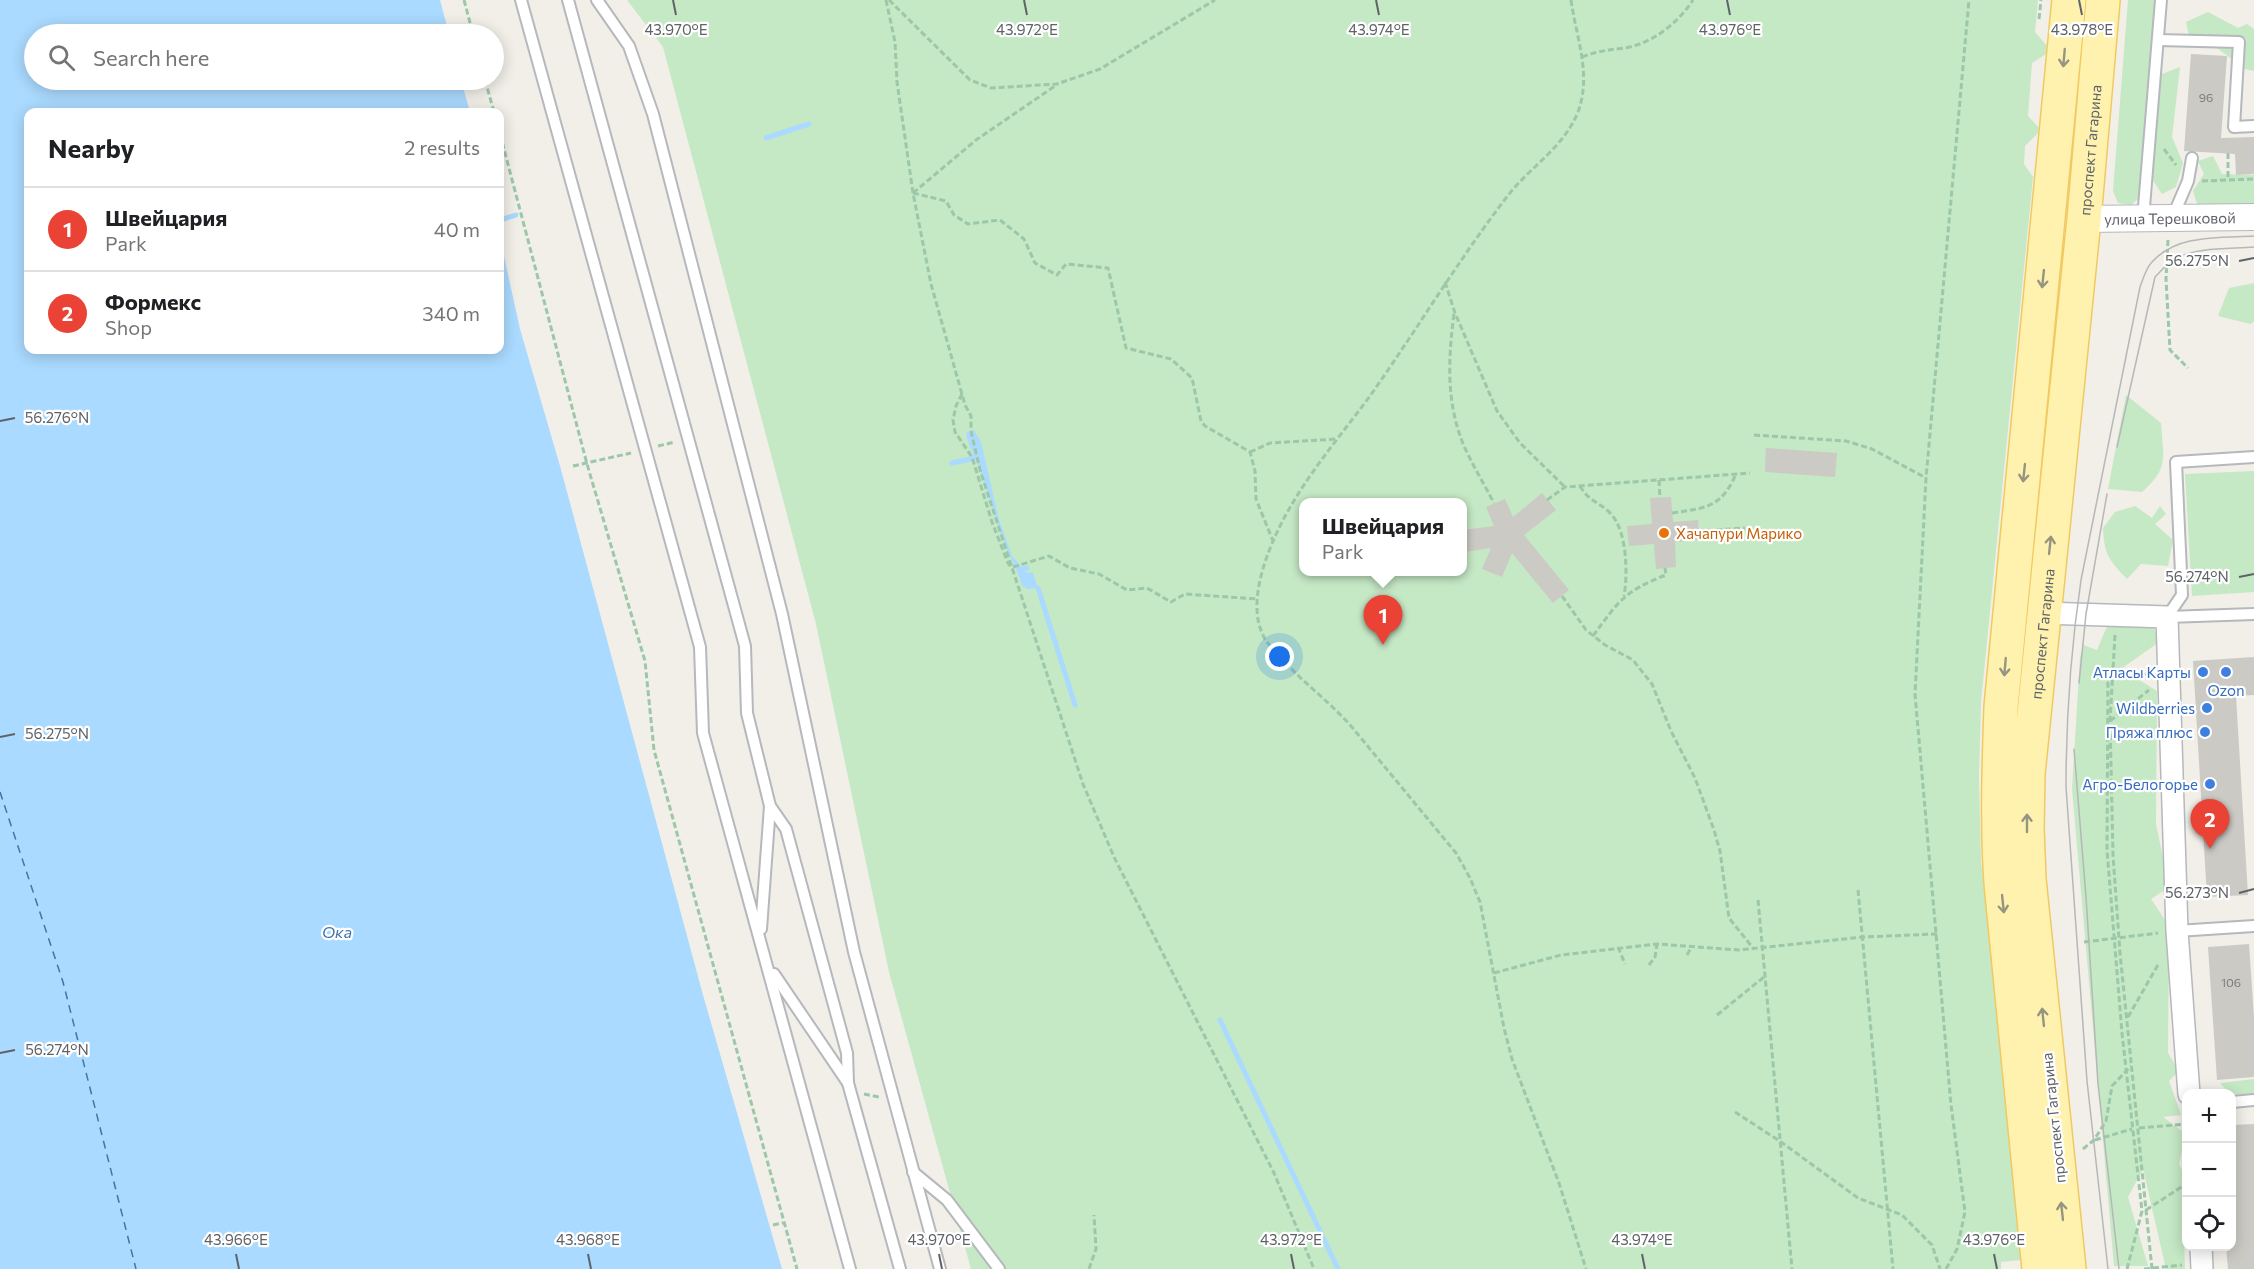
<!DOCTYPE html>
<html lang="en">
<head>
<meta charset="utf-8">
<style>
	:root { --surface:#fff; --page:#f2f2f2; --text:#202124; --muted:#757577; --line:#e0e0e0; --accent:#ea4335 }
	body { margin:0; font-family:Commissioner,sans-serif; background:var(--page); color:var(--text) }
	.controls { position:absolute; right:18px; bottom:18px; display:grid; overflow:hidden; border-radius:12px; box-shadow:0 3px 15px #0003 }
	.controls button { width:54px; height:54px; display:grid; place-items:center; padding:0; border:0; border-bottom:2px solid var(--line); background:var(--surface); color:var(--text); font:30px sans-serif }
	.you { position:absolute; left:1280px; top:657px; width:21px; height:21px; margin:-15px; border:4px solid #fff; border-radius:50%; background:#1a73e8; box-shadow:0 0 0 9px #1a73e833 }
	.badge { display:grid; place-items:center; width:39px; height:39px; border-radius:50%; background:var(--accent); color:#fff; font-size:20px; font-weight:700 }
	.pin { position:absolute; translate:-50% -50px; filter:drop-shadow(0 2px 3px #0008) }
	.pin::after { content:''; position:absolute; top:32px; width:21px; height:18px; background:inherit; clip-path:polygon(0 0,100% 0,50% 100%) }
	.popup { position:absolute; left:1299px; top:498px; width:168px; height:78px; box-sizing:border-box; display:grid; place-content:center; border-radius:12px; background:var(--surface); filter:drop-shadow(0 2px 4px #0005); font-size:20px; white-space:nowrap; color:var(--muted) }
	.popup b { font-size:22px; color:var(--text) }
	.popup::after { content:''; position:absolute; left:50%; top:100%; margin-left:-12px; border:12px solid transparent; border-top-color:var(--surface) }
	.list { margin:0; padding:0; list-style:none }
	h2 { display:flex; justify-content:space-between; align-items:center; height:78px; margin:0; padding:0 24px; font-size:26px }
	h2 small { font-size:20px; font-weight:400; color:var(--muted) }
	.list li { display:grid; grid-template-columns:39px 1fr auto; gap:18px; align-items:center; box-sizing:border-box; height:84px; padding:0 24px; border-top:2px solid var(--line) }
	.list b { display:block; font-size:22px; white-space:nowrap }
	.list p { margin:0; font-size:20px; white-space:nowrap; color:var(--muted) }
	.list em { font-size:20px; font-style:normal; color:var(--muted) }
	.icon { flex:none; width:33px; height:33px; fill:none; stroke:currentColor; stroke-width:2; stroke-linecap:round; stroke-linejoin:round }
	.map { position:relative; flex:none; width:2254px; height:1269px; overflow:hidden }
	.search { position:absolute; background:var(--surface); box-shadow:0 3px 15px #0003; left:24px; top:24px; width:480px; height:66px; display:flex; align-items:center; gap:15px; box-sizing:border-box; padding:0 21px; border-radius:33px; color:var(--muted); font-size:22px }
	.panel { position:absolute; background:var(--surface); box-shadow:0 3px 15px #0003; left:24px; top:108px; width:480px; height:246px; border-radius:12px }
	.map>svg:first-child { display:block }
	.green { fill:#c5e8c5; fill-rule:evenodd }
	.water { fill:#aadaff }
	.lines { fill:none; stroke-linecap:round; stroke-linejoin:round }
	.stream { stroke:#aadaff; stroke-width:5 }
	.ferry { stroke:#4174aa; stroke-width:1.5; stroke-dasharray:8 6; stroke-linecap:butt }
	.building { fill:#cccac5 }
	.service-casing { stroke:#b5b8bc; stroke-width:14 }
	.minor-casing { stroke:#b5b8bc; stroke-width:24 }
	.tertiary-casing { stroke:#b5b8bc; stroke-width:28 }
	.primary-casing { stroke:#f2c960; stroke-width:36 }
	.path { stroke:#9cc7a9; stroke-width:3; stroke-dasharray:6 3; stroke-linecap:butt }
	.service { stroke:#fff; stroke-width:10 }
	.minor { stroke:#fff; stroke-width:21 }
	.tertiary { stroke:#fff; stroke-width:26 }
	.primary { stroke:#fff2af; stroke-width:33 }
	.tram { stroke:#b6b7b8; stroke-width:1.5 }
	.oneway { stroke:#979581 }
	.ticks { fill:none; stroke:#5f6368; stroke-width:2 }
	.food-dot { fill:#e8710a; stroke:#fff; stroke-width:2 }
	.shop-dot { fill:#3f7fe0; stroke:#fff; stroke-width:2 }
	.labels { text-anchor:middle; dominant-baseline:central; stroke-width:4.5; stroke-linejoin:round; paint-order:stroke }
	.number-label { font-size:12px; fill:#7a7d7f }
	.street-label { font-size:15px; fill:#5f6368; stroke:#fff }
	.food-label { font-size:15px; fill:#c56008; stroke:#fff; text-anchor:start }
	.shop-label { font-size:15px; fill:#366cbe; stroke:#fff; text-anchor:end }
	.water-label { font-size:16px; font-style:italic; fill:#4174aa; stroke:#fff }
	.ticks-label { font-size:15px; text-anchor:middle; fill:#5f6368; stroke:#fff; stroke-width:4.5; stroke-linejoin:round; paint-order:stroke }
</style>
</head>
<body>
<div class="map">
<svg width="2254" height="1269" viewBox="0 0 2254 1269">
	<rect width="100%" height="100%" fill="#f1efe8"/>
	<!-- green -->
	<g class="green">
		<path d="M627,0H2038L2035,32L2047,46L2046,54L2032,63L2028,116L2039,128L2038,133L2025,146L2024,164L2033,177L1981,702L1979,779L1981,861L2022,1260L2001,1262V1269H971L889,972L816,624L663,47ZM1304,502H1462V572H1304Z"/>
		<path d="M2128,0H2155L2150,67L2162,74L2180,67L2172,137L2183,163L2176,187L2162,194L2143,166L2140,197L2131,205L2118,203L2113,191Z"/>
		<path d="M2208,12L2238,28L2247,24L2254,29V71L2245,69L2217,48L2191,45L2186,22Z"/>
		<path d="M2213,156L2222,174L2254,175V209L2199,210L2193,191L2204,174L2198,161Z"/>
		<path d="M2254,283V321L2251,324L2218,316L2229,288Z"/>
		<path d="M2126,395L2161,423C2163,458 2170,467 2142,492L2108,489Z"/>
		<path d="M2254,471V592L2192,596L2185,474Z"/>
		<path d="M2135,506L2152,518L2160,506L2166,514L2155,524L2173,540L2168,566L2141,564L2127,579C2109,560 2104,554 2103,528L2115,512Z"/>
		<path d="M2108,624L2151,625L2162,640L2121,669L2157,691L2156,824L2169,887L2151,899L2169,926L2168,1053L2179,1071L2169,1081L2181,1115L2163,1117L2186,1134L2179,1164L2186,1178V1204L2183,1210L2185,1269H2166L2143,1169L2128,1197L2148,1266H2114L2072,789L2080,658L2083,645L2097,650Z"/>
		<path d="M2254,1079V1097L2229,1093L2220,1083Z"/>
	</g>
	<!-- water -->
	<g class="water">
		<path d="M0,0H440L449,34H34V80H461L470,112H28V350H500V238L520,329L560,466L703,995L782,1269H0Z"/>
		<path d="M974,430L981,442L999,520L1012,556L1026,572L1033,573L1038,588L1028,589L1022,586C1018,571 1010,557 1004,543C995,519 989,496 981,472C976,458 968,447 966,433Z"/>
	</g>
	<g class="lines">
		<!-- stream -->
		<g class="stream">
			<path d="M766,138L809,124"/>
			<path d="M500,220L516,215"/>
			<path d="M952,463L975,458"/>
			<path d="M1023,569L1027,568"/>
			<path d="M1038,588L1075,705"/>
			<path d="M1220,1020L1338,1269"/>
		</g>
		<!-- ferry -->
		<path class="ferry" d="M0,792L63,982L136,1269"/>
	</g>
	<!-- building -->
	<g class="building">
		<path d="M2191,54L2227,56L2221,138L2254,137V174L2236,175L2235,154L2184,151Z"/>
		<path d="M1766,448L1837,453L1835,477L1765,472Z"/>
		<path d="M1542,493L1556,510L1524,535L1569,590L1553,603L1512,553L1502,577L1482,569L1491,548L1464,552L1462,540V530L1494,526L1486,507L1505,499L1513,517Z"/>
		<path d="M1671,497L1673,522L1698,520L1699,540L1675,542L1676,567L1656,569L1654,544L1629,546L1627,526L1652,524L1650,498Z"/>
		<path d="M2254,657V695L2236,696L2248,895L2207,897L2193,661Z"/>
		<path d="M2249,944L2254,1017V1077L2217,1080L2208,947Z"/>
		<path d="M2254,1124V1269H2228L2226,1246H2232V1125Z"/>
	</g>
	<g class="lines">
		<defs>
			<g id="service">
				<path d="M521,0L700,647L703,733L850,1269"/>
				<path d="M568,0L745,646L747,713L770,806L786,829L847,1053L848,1083L900,1269"/>
				<path d="M597,0L629,46L653,114L782,614L854,952L940,1269"/>
				<path d="M2158,40L2239,42L2234,127L2254,126"/>
				<path d="M2173,216L2188,181L2192,158"/>
				<path d="M2143,219L2161,0"/>
				<path d="M2167,617L2182,595L2176,462L2254,457"/>
				<path d="M2167,617L2254,614"/>
				<path d="M761,929L770,806"/>
				<path d="M2177,931L2254,926"/>
				<path d="M774,974L848,1083"/>
				<path d="M2232,1102L2254,1100"/>
				<path d="M913,1172L947,1200L999,1269"/>
			</g>
			<g id="minor">
				<path d="M2043,613L2167,617L2177,931L2189,1094"/>
				<path d="M2201,1246L2202,1269"/>
			</g>
			<g id="tertiary">
				<path id="s1" d="M2084,219L2254,217"/>
			</g>
			<g id="primary">
				<path d="M2039,1269L2001,883C1997,824 1999,766 2001,707L2069,0"/>
				<path id="s2" d="M2069,1269L2029,879L2027,828L2028,774L2084,219L2103,0"/>
			</g>
		</defs>
		<!-- service casing -->
		<use href="#service" class="service-casing"/>
		<!-- minor casing -->
		<use href="#minor" class="minor-casing"/>
		<!-- tertiary casing -->
		<use href="#tertiary" class="tertiary-casing"/>
		<!-- primary casing -->
		<use href="#primary" class="primary-casing"/>
		<!-- path -->
		<g class="path">
			<path d="M464,0L473,34"/>
			<path d="M886,0L895,42L897,82L913,193L931,284L965,405L971,416V431L980,470L1083,784L1114,857L1274,1173L1314,1269"/>
			<path d="M889,0L970,80L991,88L1057,84L1100,69L1215,0"/>
			<path d="M1571,0C1576,37 1592,74 1578,112C1563,149 1529,167 1506,198C1457,262 1416,331 1370,396C1336,442 1297,486 1274,539C1262,566 1249,607 1263,635C1265,641 1270,645 1274,650C1297,678 1327,699 1351,726L1456,853L1470,878L1480,902L1504,1028L1512,1059L1559,1183L1586,1269"/>
			<path d="M2039,19L2041,0"/>
			<path d="M1582,57C1597,51 1609,50 1624,48C1652,44 1678,23 1693,0"/>
			<path d="M485,80L494,112"/>
			<path d="M500,134L587,464L645,661L654,750L797,1269"/>
			<path d="M2164,149L2176,165"/>
			<path d="M2228,153V180"/>
			<path d="M2202,181L2254,179"/>
			<path d="M913,193L946,201L954,215L968,224L1000,220L1024,239L1035,263L1057,275L1066,264L1108,268L1126,348L1171,359L1192,378L1201,421L1205,426L1250,452L1255,471L1256,499L1273,541"/>
			<path d="M913,193L976,140L1055,86"/>
			<path d="M2168,240L2166,279L2170,350L2188,368"/>
			<path d="M1445,282L1455,313L1497,411L1520,443L1565,487"/>
			<path d="M1454,314C1448,360 1446,403 1464,446C1473,466 1484,484 1494,503"/>
			<path d="M962,394L956,406L953,420L955,432L972,457L992,522L1008,563L1013,570"/>
			<path d="M1754,435L1846,441L1872,449L1926,478"/>
			<path d="M658,446L675,442"/>
			<path d="M1250,452L1270,443L1337,439"/>
			<path d="M573,466L631,453"/>
			<path d="M1659,480L1660,498"/>
			<path d="M1580,486C1589,502 1600,502 1611,514C1627,531 1628,574 1624,596"/>
			<path d="M1547,500L1565,487L1750,473"/>
			<path d="M1672,513C1706,508 1721,508 1736,474"/>
			<path d="M1698,531L1745,528"/>
			<path d="M1013,567L1049,556L1070,568L1099,574L1127,590L1147,588L1171,602L1185,594L1257,599"/>
			<path d="M1562,596L1586,630L1605,645L1633,660L1652,684L1671,731L1695,778L1714,830L1720,851L1729,918L1753,948"/>
			<path d="M2115,635L2110,721L2113,855L2120,953L2152,1269"/>
			<path d="M1593,636C1618,602 1624,591 1666,575L1665,568"/>
			<path d="M2110,721L2149,690"/>
			<path d="M1858,890L1893,1269"/>
			<path d="M1758,900L1792,1269"/>
			<path d="M2084,942L2158,933"/>
			<path d="M1618,947L1625,964"/>
			<path d="M1687,955L1692,946"/>
			<path d="M1649,965L1655,957L1657,944"/>
			<path d="M1494,973L1561,955L1657,944L1739,950L1863,937L1937,934"/>
			<path d="M1717,1015L1764,977"/>
			<path d="M2128,1017L2159,963"/>
			<path d="M864,1094L879,1097"/>
			<path d="M1735,1112L1781,1142L1858,1198L1902,1215L1932,1245L1940,1269"/>
			<path d="M2139,1128L2186,1124"/>
			<path d="M2095,1140L2132,1129"/>
			<path d="M2083,1149L2094,1140L2106,1121L2112,1086L2131,1066"/>
			<path d="M2146,1210L2186,1184"/>
			<path d="M773,1225L783,1223"/>
			<path d="M1089,1269L1096,1249L1094,1215"/>
			<path d="M1946,1269L1957,1249L1965,1212L1951,1105L1915,694L1926,478L1969,0"/>
			<path d="M2127,1269L2142,1211L2122,1033L2107,850L2108,676L2149,674"/>
			<path d="M2144,1269L2182,1265"/>
		</g>
		<!-- service -->
		<use href="#service" class="service"/>
		<!-- minor -->
		<use href="#minor" class="minor"/>
		<!-- tertiary -->
		<use href="#tertiary" class="tertiary"/>
		<!-- primary -->
		<use href="#primary" class="primary"/>
		<!-- tram -->
		<g class="tram">
			<path d="M2117,447L2155,277C2162,270 2168,262 2177,258C2196,247 2232,249 2254,247"/>
			<path d="M2079,683L2086,614L2107,494"/>
			<path d="M2074,749L2086,897L2098,1084L2119,1269"/>
			<path d="M2108,1269L2087,1081L2066,787C2066,718 2071,648 2081,580L2140,287C2143,279 2146,268 2152,262C2177,234 2220,238 2254,236"/>
		</g>
	</g>
	<!-- one-way arrows -->
	<defs><path id="oneway-shaft" d="M-6 0H5M1.5-3L5.5 0L1.5 3" fill="none" stroke-width="1.6" stroke-linecap="round" stroke-linejoin="round" transform="scale(1.5)"/></defs>
	<g class="oneway">
		<use href="#oneway-shaft" transform="translate(2064 58) rotate(95)"/>
		<use href="#oneway-shaft" transform="translate(2043 279) rotate(96)"/>
		<use href="#oneway-shaft" transform="translate(2024 473) rotate(96)"/>
		<use href="#oneway-shaft" transform="translate(2050 545) rotate(-84)"/>
		<use href="#oneway-shaft" transform="translate(2005 667) rotate(95)"/>
		<use href="#oneway-shaft" transform="translate(2027 823) rotate(-90)"/>
		<use href="#oneway-shaft" transform="translate(2003 904) rotate(84)"/>
		<use href="#oneway-shaft" transform="translate(2043 1017) rotate(-96)"/>
		<use href="#oneway-shaft" transform="translate(2062 1211) rotate(-96)"/>
	</g>
	<!-- ticks -->
	<path class="ticks" d="M673,0L676,15M1024,0L1027,15M1376,0L1379,15M1727,0L1730,15M2079,0L2082,15M2239,261L2254,258M0,421L15,418M2239,577L2254,574M0,737L15,734M2239,893L2254,889M0,1053L15,1050M236,1254L239,1269M588,1254L591,1269M939,1254L942,1269M1291,1254L1294,1269M1642,1254L1645,1269M1994,1254L1997,1269"/>
	<!-- markers -->
	<circle class="food-dot" cx="1664" cy="533" r="6"/>
	<g class="shop-dot">
		<circle cx="2203" cy="672" r="6"/>
		<circle cx="2226" cy="672" r="6"/>
		<circle cx="2207" cy="708" r="6"/>
		<circle cx="2205" cy="732" r="6"/>
		<circle cx="2210" cy="784" r="6"/>
	</g>
	<g class="labels">
		<!-- number labels -->
		<g class="number-label">
			<text x="2206" y="97">96</text>
			<text x="2231" y="982">106</text>
		</g>
		<!-- street labels -->
		<g class="street-label">
			<text stroke="none"><textPath href="#s2" startOffset="1124">проспект Гагарина</textPath></text>
			<text stroke="none"><textPath href="#s1" startOffset="86">улица Терешковой</textPath></text>
			<text stroke="none"><textPath href="#s2" startOffset="638">проспект Гагарина</textPath></text>
			<text transform="translate(2053 1118) rotate(-96)">проспект Гагарина</text>
		</g>
		<!-- food labels -->
		<g class="food-label">
			<text x="1676" y="533">Хачапури Марико</text>
		</g>
		<!-- shop labels -->
		<g class="shop-label">
			<text x="2191" y="672">Атласы Карты</text>
			<text x="2226" y="690" text-anchor="middle">Ozon</text>
			<text x="2195" y="708">Wildberries</text>
			<text x="2193" y="732">Пряжа плюс</text>
			<text x="2198" y="784">Агро-Белогорье</text>
		</g>
		<!-- water labels -->
		<g class="water-label">
			<text x="337" y="931">Ока</text>
		</g>
	</g>
	<g class="ticks-label">
		<text x="676" y="35">43.970°E</text>
		<text x="1027" y="35">43.972°E</text>
		<text x="1379" y="35">43.974°E</text>
		<text x="1730" y="35">43.976°E</text>
		<text x="2082" y="35">43.978°E</text>
		<text x="2197" y="266">56.275°N</text>
		<text x="57" y="423">56.276°N</text>
		<text x="2197" y="582">56.274°N</text>
		<text x="57" y="739">56.275°N</text>
		<text x="2197" y="898">56.273°N</text>
		<text x="57" y="1055">56.274°N</text>
		<text x="236" y="1245">43.966°E</text>
		<text x="588" y="1245">43.968°E</text>
		<text x="939" y="1245">43.970°E</text>
		<text x="1291" y="1245">43.972°E</text>
		<text x="1642" y="1245">43.974°E</text>
		<text x="1994" y="1245">43.976°E</text>
	</g>
</svg>
<div class="controls">
<button>+</button>
<button>−</button>
<button><svg class="icon" aria-label="locate" viewBox="0 0 24 24"><circle cx="12" cy="12" r="6"/><path d="M12 2v4M12 18v4M2 12h4M18 12h4"/></svg></button>
</div>
<div class="you"></div>
<div class="pin badge" style="left:1383px;top:645px">1</div>
<div class="popup"><b>Швейцария</b>Park</div>
<div class="pin badge" style="left:2210px;top:849px">2</div>
<div class="search"><svg class="icon" aria-label="search" viewBox="0 0 24 24"><circle cx="10" cy="10" r="6"/><path d="M15 15l6 6"/></svg>Search here</div>
<section class="panel">
<h2>Nearby<small>2 results</small></h2>
<ul class="list">
<li><span class="badge">1</span><div><b>Швейцария</b><p>Park</p></div><em>40 m</em></li>
<li><span class="badge">2</span><div><b>Формекс</b><p>Shop</p></div><em>340 m</em></li>
</ul>
</section>
</div>
</body>
</html>
